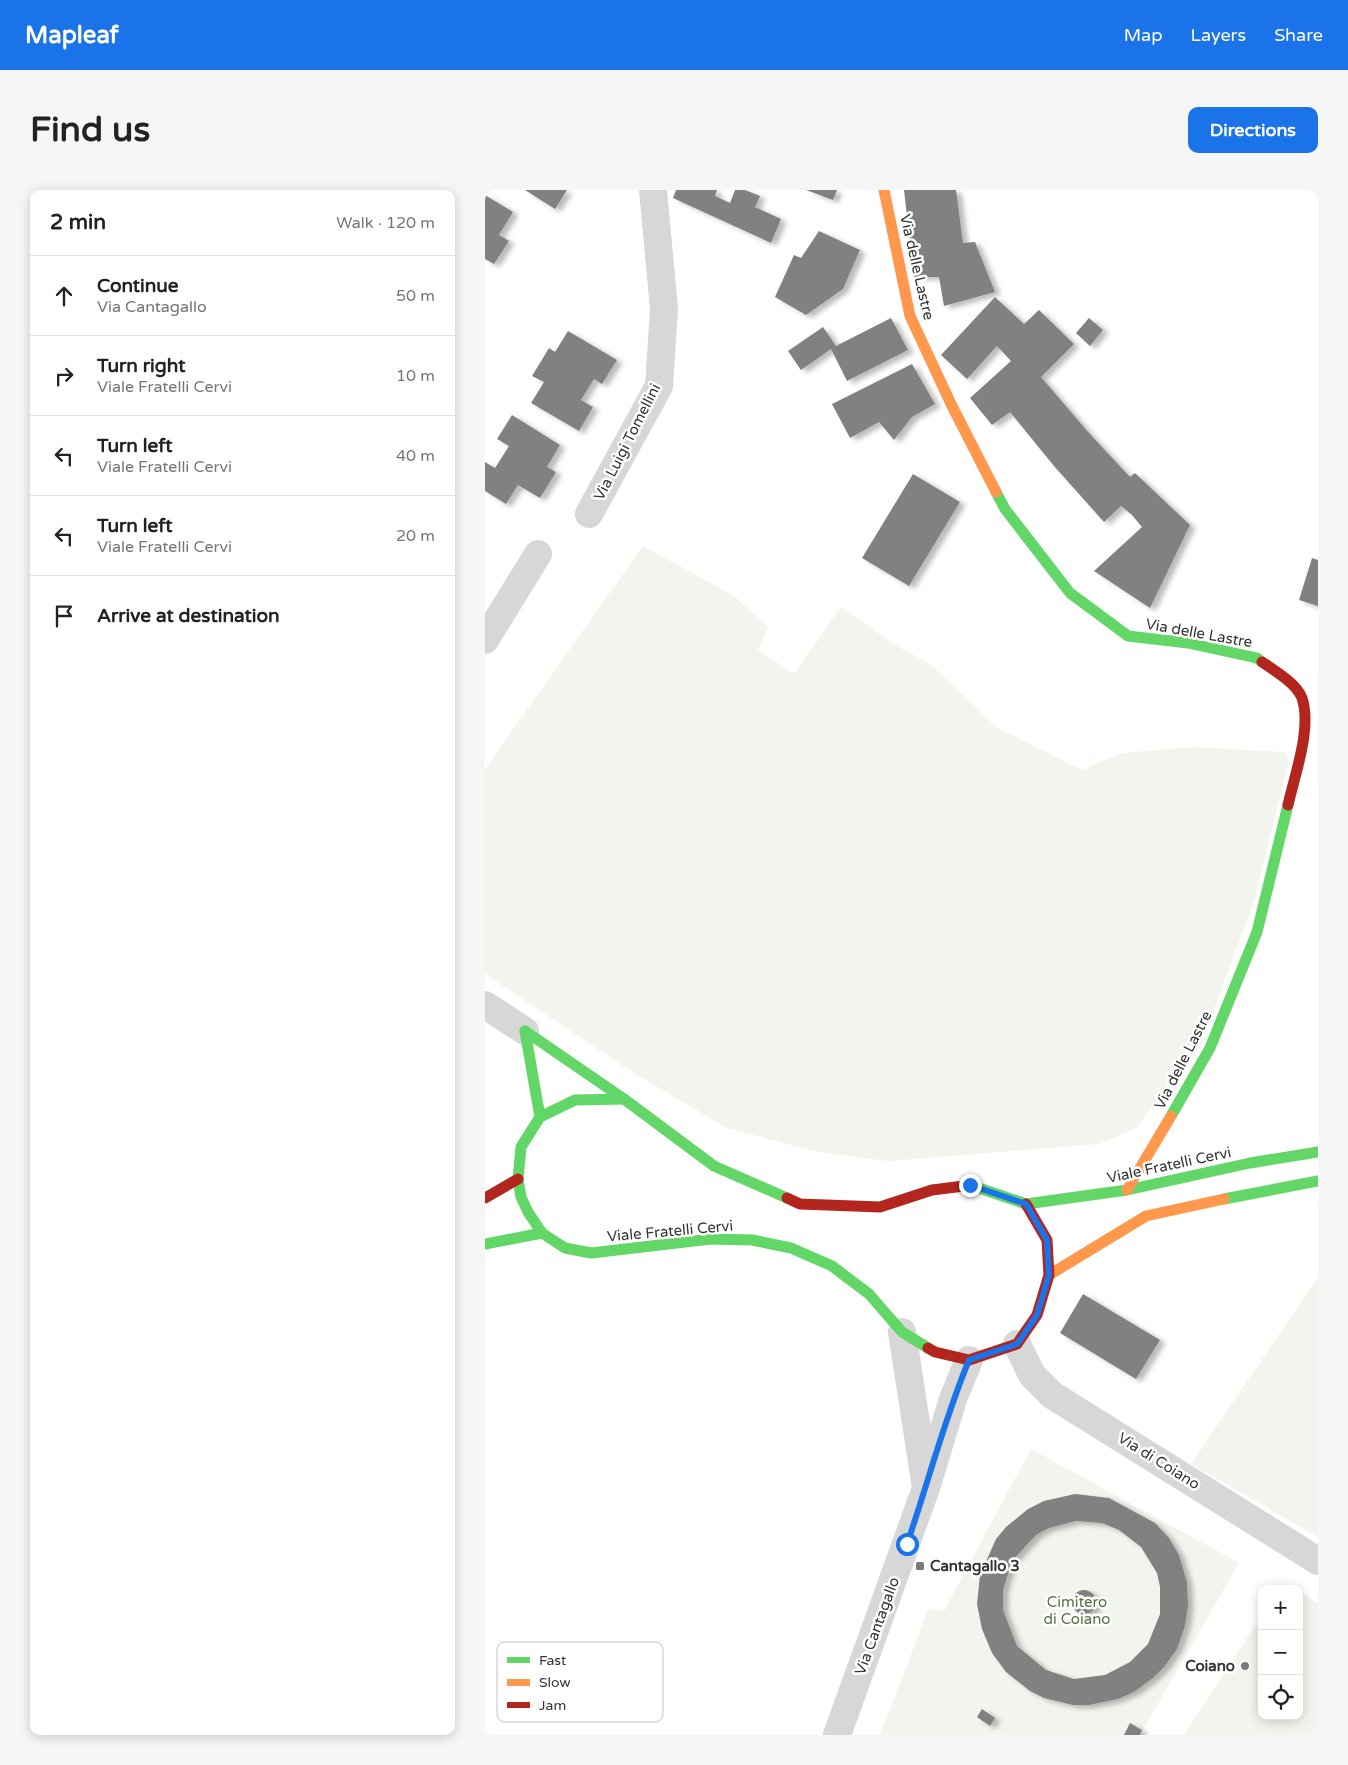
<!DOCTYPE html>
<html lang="en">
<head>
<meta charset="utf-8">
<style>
	:root { --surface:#fff; --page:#f6f6f6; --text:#222; --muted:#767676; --line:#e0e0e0; --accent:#1a73e8 }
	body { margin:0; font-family:"Varela Round",sans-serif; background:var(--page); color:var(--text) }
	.controls { position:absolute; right:15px; bottom:15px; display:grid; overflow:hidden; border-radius:10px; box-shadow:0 2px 12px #0003 }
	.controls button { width:45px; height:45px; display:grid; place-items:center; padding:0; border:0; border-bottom:1px solid var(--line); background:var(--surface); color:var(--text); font:25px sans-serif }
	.stop { position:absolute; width:15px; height:15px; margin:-11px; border:4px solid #1a73e8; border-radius:50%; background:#fff }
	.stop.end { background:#1a73e8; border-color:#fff; box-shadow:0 1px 5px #0008 }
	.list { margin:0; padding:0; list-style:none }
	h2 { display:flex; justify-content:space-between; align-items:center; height:65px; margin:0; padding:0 20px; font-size:21px }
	h2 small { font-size:16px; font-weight:400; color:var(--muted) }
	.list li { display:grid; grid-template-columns:32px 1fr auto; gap:15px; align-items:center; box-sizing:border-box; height:80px; padding:0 20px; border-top:1px solid var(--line) }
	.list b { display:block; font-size:19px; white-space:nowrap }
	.list p { margin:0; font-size:16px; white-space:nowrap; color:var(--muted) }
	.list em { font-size:16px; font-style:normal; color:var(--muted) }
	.icon { flex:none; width:28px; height:28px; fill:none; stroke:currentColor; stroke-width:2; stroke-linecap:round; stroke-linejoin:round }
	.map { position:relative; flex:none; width:833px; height:1545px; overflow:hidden; border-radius:10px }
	header { display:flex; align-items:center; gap:30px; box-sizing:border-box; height:70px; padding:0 25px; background:var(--accent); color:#fff }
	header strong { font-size:24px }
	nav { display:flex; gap:28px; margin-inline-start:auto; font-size:18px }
	.intro { display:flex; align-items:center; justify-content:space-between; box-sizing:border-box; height:120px; padding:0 30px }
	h1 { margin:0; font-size:35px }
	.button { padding:12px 22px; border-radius:10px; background:var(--accent); color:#fff; font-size:18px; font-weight:700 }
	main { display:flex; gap:30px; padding:0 30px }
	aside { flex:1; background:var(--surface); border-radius:10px; box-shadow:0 2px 12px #0003 }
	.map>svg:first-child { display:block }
	.green { fill:#f1f5ed }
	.building { fill:#818181; fill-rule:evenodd; filter:url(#shadow) }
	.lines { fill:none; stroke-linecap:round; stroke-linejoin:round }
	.street { stroke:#d7d7d7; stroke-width:28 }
	.fast { stroke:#63d668; stroke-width:11 }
	.slow { stroke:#ff974d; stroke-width:11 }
	.jam { stroke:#b3261e; stroke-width:11 }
	.route { stroke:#1a73e8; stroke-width:6 }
	.poi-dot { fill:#7a7a7a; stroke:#fff; stroke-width:2 }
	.labels { text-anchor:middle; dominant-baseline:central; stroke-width:5; stroke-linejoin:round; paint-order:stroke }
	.street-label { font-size:15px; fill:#333; stroke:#fff }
	.poi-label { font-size:15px; font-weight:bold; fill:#333; stroke:#fff; text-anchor:start }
	.park-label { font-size:15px; fill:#56703f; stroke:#fff }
	.key { fill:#fff; stroke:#c2c2c2; stroke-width:1 }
	.key-label { font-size:14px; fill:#333 }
</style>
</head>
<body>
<header>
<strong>Mapleaf</strong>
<nav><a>Map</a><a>Layers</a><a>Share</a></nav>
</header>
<div class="intro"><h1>Find us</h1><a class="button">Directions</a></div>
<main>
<aside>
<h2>2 min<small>Walk · 120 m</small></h2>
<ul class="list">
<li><svg class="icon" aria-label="ahead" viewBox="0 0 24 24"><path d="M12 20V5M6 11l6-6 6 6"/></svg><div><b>Continue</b><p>Via Cantagallo</p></div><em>50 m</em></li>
<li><svg class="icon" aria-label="right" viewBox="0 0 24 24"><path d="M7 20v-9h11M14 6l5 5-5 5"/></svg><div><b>Turn right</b><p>Viale Fratelli Cervi</p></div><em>10 m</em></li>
<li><svg class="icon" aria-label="left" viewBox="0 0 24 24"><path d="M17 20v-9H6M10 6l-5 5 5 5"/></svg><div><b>Turn left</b><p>Viale Fratelli Cervi</p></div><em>40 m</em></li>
<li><svg class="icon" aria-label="left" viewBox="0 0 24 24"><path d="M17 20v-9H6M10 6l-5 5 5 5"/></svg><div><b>Turn left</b><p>Viale Fratelli Cervi</p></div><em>20 m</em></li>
<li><svg class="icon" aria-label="arrive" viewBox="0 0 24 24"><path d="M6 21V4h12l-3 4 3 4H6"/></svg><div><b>Arrive at destination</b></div></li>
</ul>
</aside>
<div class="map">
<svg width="833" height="1545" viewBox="0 0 833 1545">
	<defs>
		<filter id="shadow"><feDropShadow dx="5.5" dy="3" stdDeviation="2.5" flood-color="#0004"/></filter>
	</defs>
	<rect width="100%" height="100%" fill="#fff"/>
	<!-- green -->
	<g class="green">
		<path d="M158,356L249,406L283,437L273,460L309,484L356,417L413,457L445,474L511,537L597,580L636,563L709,557L798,562L804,570L770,708L715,857L681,910L674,907L651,938L614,954L403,971L333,962L242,938L152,885L0,784V579Z"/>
		<path d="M833,1087V1347L706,1274Z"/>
		<path d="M546,1259L754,1373L655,1545H395L444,1418L459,1421Z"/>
		<path d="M814,1402L833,1413V1545H699L777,1425V1526H814Z"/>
	</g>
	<!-- building -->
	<g class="building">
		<path d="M40,0H82L70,19Z"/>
		<path d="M191,0H232L230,6L245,13L250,0H260L275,6L270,17L296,29L286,53L188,8Z"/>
		<path d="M321,0H352L348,10Z"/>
		<path d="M419,0H471L478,53L490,52L510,102L459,116L454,87H429Z"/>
		<path d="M0,5L28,22L14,45L24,51L9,74L0,69Z"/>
		<path d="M334,41L375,60L358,99L321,125L290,107L309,65L316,68Z"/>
		<path d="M510,107L539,134L554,120L589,154L556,187L604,243L645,287L650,283L705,335L665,418L609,381L657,337L647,325L636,316L619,332L569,276L525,222L507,235L485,208L526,171L512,156L482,189L456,165Z"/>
		<path d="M406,128L423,160L362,191L346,159L316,180L303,161L338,137L351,156Z"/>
		<path d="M604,128L618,140L605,156L591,143Z"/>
		<path d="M83,141L132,170L117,194L109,189L96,210L108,217L94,241L46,213L59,192L47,186L64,158L70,162Z"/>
		<path d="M427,174L450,214L427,227L409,250L394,232L365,248L347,214Z"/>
		<path d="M27,225L75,255L62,277L71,282L55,308L33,295L21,314L0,301V272L10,278L24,256L12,249Z"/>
		<path d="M428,284L475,312L424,396L377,368Z"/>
		<path d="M827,368L833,370V416L814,410Z"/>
		<path d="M598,1104L675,1150L651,1189L575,1143Z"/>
		<path d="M590,1304L624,1308L670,1333L684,1348L694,1365L702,1392L703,1416L700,1436L692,1459L680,1476L668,1488L649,1502L633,1509L604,1515H588L559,1508L545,1501L521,1482L507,1463L497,1439L492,1414L495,1385L511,1349L521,1337L543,1319L559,1311ZM591,1331L617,1333L634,1340L656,1357L672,1383L675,1397V1424L663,1454L645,1472L620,1485L589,1489L561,1480L532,1456L518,1420V1400L527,1371L551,1345L564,1338Z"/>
		<circle cx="599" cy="1412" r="12"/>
		<path d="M497,1519L510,1528L505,1536L492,1527Z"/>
		<path d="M645,1533L657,1540L655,1545H639Z"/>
	</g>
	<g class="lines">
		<!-- street -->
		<g class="street">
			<path d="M104,324L174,196L179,119L168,0"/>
			<path d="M0,450L53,364"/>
			<path d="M0,815L40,841"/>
			<path d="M417,1142L440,1291"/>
			<path d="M532,1154L547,1185L567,1205L833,1371"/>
			<path d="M352,1545L441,1298L468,1209L484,1170"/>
		</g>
		<!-- fast -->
		<g class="fast">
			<path d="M511,302L520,319L585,403L643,446L703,453L772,468L777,472"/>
			<path d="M40,841L139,909L229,976L302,1008"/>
			<path d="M40,841L55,927"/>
			<path d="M139,909L90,910L55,927L36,957L33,989L36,1007L43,1022L57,1043L80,1058L106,1063L226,1049L267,1050L306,1058L347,1076L384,1104L417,1142L443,1158"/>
			<path d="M686,926L725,858L772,742L803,615"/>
			<path d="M479,996L485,995L541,1014L642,1000L765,973L833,962"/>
			<path d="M739,1009L833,991"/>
			<path d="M0,1054L57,1043"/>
		</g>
		<!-- slow -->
		<g class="slow">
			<path d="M399,0L425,126L466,214L511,302"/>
			<path d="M642,1000L686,926"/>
			<path d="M564,1085L661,1026L739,1009"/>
		</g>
		<!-- jam -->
		<g class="jam">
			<path d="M777,472C789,480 812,494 817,508C827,538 810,584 803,615"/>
			<path d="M0,1008L33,989"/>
			<path d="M302,1008L315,1014L395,1017L447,1000L479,996"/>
			<path d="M443,1158L450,1162L484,1170L532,1154L552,1125L564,1085L562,1050L541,1014"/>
		</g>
	</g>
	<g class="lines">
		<!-- route -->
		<path class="route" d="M422,1354C443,1293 459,1230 484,1170L532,1154L552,1125L564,1085L562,1050L541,1014L485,995"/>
	</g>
	<!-- markers -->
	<g class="poi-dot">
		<rect x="430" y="1371" width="10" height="10" rx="2.5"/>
		<circle cx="760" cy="1476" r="5"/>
	</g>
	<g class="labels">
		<!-- street labels -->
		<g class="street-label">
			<text transform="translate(432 77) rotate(77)">Via delle Lastre</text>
			<text transform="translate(142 252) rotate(-63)">Via Luigi Tomellini</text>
			<text transform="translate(714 443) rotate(10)">Via delle Lastre</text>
			<text transform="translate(698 870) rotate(-63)">Via delle Lastre</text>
			<text transform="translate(684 975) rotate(-12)">Viale Fratelli Cervi</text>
			<text transform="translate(185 1041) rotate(-5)">Viale Fratelli Cervi</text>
			<text transform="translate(674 1271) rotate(32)">Via di Coiano</text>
			<text transform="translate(392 1436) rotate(-70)">Via Cantagallo</text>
		</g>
		<!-- poi labels -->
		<g class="poi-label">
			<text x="445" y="1376">Cantagallo 3</text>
			<text x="750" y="1476" text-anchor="end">Coiano</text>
		</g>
		<!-- park labels -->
		<g class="park-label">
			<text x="592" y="1412">Cimitero<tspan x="592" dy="17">di Coiano</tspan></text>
		</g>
	</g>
	<!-- legend -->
	<rect x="12" y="1452" width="166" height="80" rx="8" class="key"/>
	<rect x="22" y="1467" width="23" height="6" fill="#63d668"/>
	<rect x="22" y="1489" width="23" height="7" fill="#ff974d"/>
	<rect x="22" y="1512" width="23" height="6" fill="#b3261e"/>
	<g class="key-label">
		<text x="54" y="1475">Fast</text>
		<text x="54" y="1497">Slow</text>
		<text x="54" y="1520">Jam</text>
	</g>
</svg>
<div class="controls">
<button>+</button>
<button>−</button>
<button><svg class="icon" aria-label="locate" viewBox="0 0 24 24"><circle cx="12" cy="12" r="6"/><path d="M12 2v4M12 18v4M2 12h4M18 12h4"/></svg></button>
</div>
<div class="stop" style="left:422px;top:1354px"></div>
<div class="stop end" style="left:485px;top:995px"></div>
</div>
</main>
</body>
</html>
